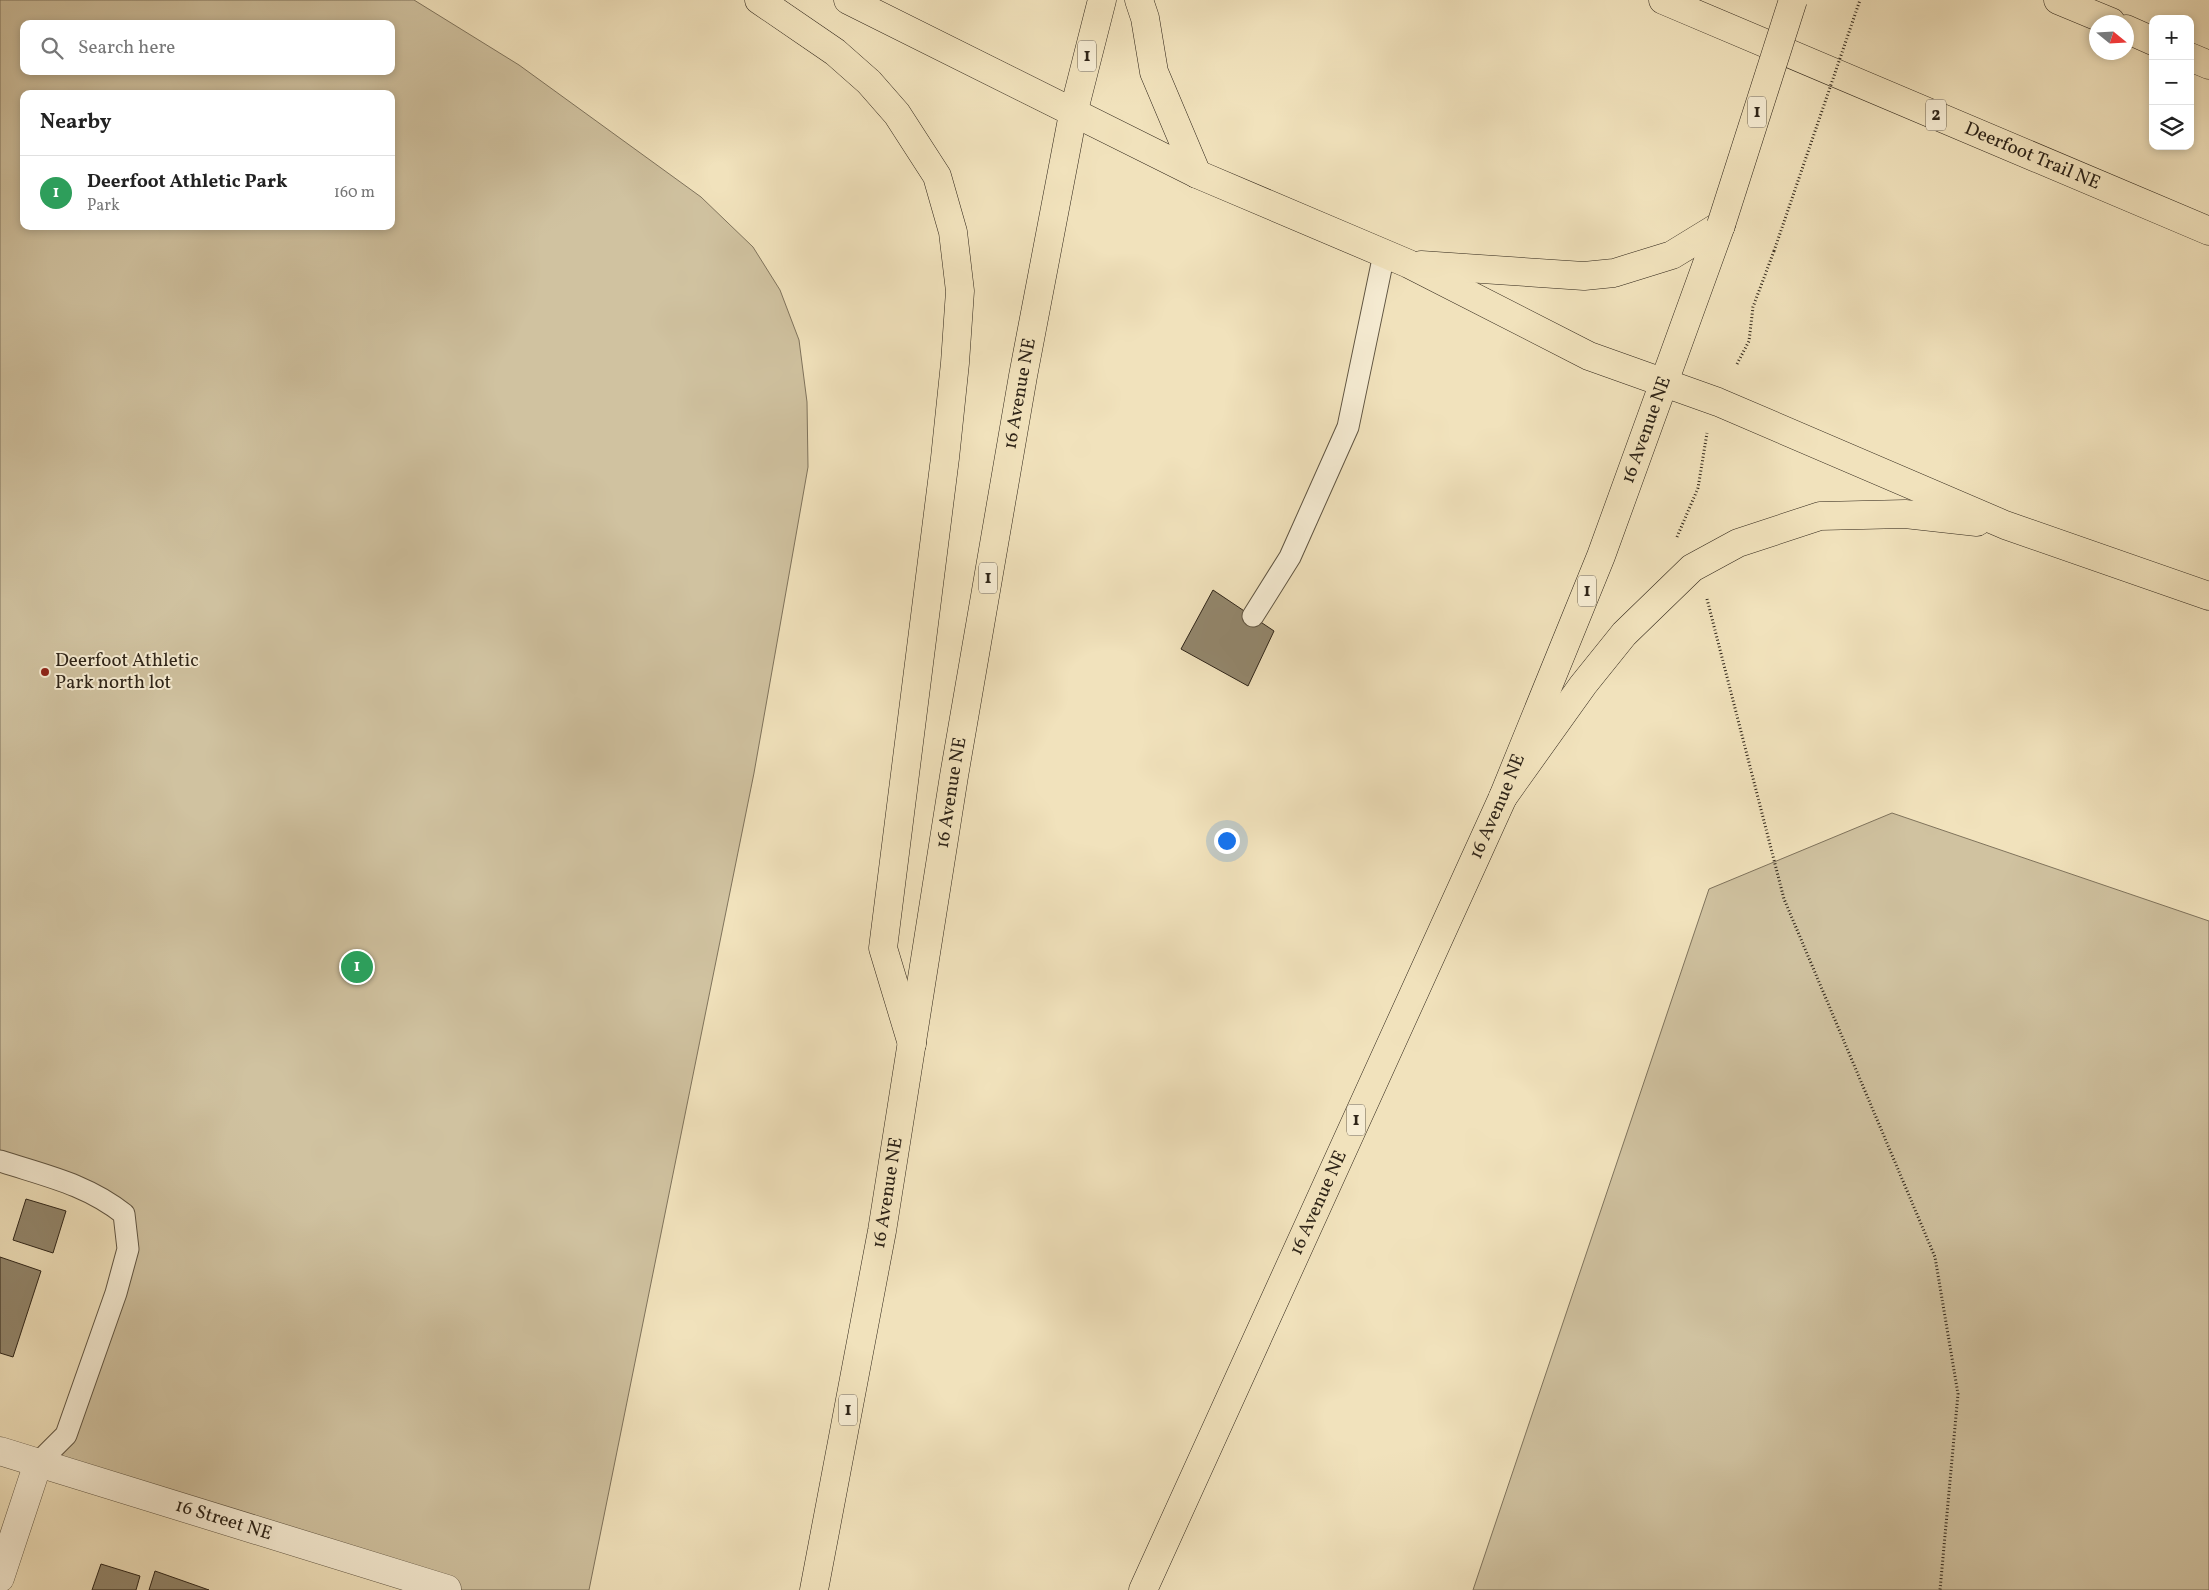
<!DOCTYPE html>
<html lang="en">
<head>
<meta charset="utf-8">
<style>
	:root { --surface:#fff; --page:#f2f2f2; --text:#222; --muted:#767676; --line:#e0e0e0; --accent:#8f2418 }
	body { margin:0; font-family:Vollkorn,serif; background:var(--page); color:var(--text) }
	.controls { position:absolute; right:15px; top:15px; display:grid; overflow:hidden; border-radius:10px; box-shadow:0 2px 8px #0003 }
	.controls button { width:45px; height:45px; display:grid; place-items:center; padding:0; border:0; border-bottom:1px solid var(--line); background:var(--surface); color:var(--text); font:25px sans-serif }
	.compass { position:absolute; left:2089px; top:15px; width:45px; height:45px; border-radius:50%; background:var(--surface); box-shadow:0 2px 8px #0003; rotate:108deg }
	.you { position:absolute; left:1226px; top:840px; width:18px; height:18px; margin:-12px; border:4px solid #fff; border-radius:50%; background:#1a73e8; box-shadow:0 0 0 8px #1a73e833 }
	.badge { display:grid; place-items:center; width:32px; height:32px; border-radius:50%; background:var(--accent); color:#fff; font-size:16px; font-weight:700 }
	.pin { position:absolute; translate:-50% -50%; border:2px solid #fff; box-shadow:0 1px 5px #0006 }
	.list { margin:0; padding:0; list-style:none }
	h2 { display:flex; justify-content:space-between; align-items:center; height:65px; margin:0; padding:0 20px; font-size:21px }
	h2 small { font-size:16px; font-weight:400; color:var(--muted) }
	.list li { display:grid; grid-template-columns:32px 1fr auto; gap:15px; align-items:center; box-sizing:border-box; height:75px; padding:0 20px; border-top:1px solid var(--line) }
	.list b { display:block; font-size:19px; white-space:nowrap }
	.list p { margin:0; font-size:16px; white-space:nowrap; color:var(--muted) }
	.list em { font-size:16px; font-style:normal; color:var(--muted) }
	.icon { flex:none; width:28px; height:28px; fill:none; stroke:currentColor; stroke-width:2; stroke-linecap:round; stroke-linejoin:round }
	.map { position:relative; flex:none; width:2209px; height:1590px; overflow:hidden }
	.search { position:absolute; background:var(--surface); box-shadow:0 2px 8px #0003; left:20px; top:20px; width:375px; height:55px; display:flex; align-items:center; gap:12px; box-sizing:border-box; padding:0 18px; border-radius:10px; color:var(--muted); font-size:19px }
	.panel { position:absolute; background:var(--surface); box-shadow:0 2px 8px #0003; left:20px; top:90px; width:375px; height:140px; border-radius:10px }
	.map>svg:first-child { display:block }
	.green { fill:#d0c2a0; stroke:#7f735c; fill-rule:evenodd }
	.building { fill:#93876d; stroke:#2e2418 }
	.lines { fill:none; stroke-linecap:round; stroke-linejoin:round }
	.service-casing { stroke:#5f5441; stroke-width:23 }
	.minor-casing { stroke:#5f5441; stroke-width:29 }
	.trunk-casing { stroke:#2e2418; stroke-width:29 }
	.motorway-casing { stroke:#2e2418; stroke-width:29 }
	.path { stroke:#2e2418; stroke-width:3; stroke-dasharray:1 2.5; stroke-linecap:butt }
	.service { stroke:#f6ecd3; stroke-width:21 }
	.minor { stroke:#f6ecd3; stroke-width:28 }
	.trunk { stroke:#f1e2bc; stroke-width:28 }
	.motorway { stroke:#f1e2bc; stroke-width:28 }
	.trunk-bridge-casing { stroke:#2e2418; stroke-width:29; stroke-linecap:butt }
	.path-bridge { stroke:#2e2418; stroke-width:3; stroke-dasharray:1 2.5; stroke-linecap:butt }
	.trunk-bridge { stroke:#f1e2bc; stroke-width:28 }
	.poi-dot { fill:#8f2418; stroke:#f6ecd3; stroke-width:2 }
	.labels { text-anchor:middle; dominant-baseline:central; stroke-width:4; stroke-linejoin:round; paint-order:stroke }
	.shield { fill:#f6ecd3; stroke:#6a6050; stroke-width:1 }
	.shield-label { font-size:18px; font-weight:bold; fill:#2e2418 }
	.street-label { font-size:19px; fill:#2e2418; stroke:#f6ecd3 }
	.poi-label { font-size:19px; fill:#2e2418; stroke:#f6ecd3; text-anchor:start }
</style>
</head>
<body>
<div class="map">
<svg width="2209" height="1590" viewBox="0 0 2209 1590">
	<rect width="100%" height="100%" fill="#f1e2bc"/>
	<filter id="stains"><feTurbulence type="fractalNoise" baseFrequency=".004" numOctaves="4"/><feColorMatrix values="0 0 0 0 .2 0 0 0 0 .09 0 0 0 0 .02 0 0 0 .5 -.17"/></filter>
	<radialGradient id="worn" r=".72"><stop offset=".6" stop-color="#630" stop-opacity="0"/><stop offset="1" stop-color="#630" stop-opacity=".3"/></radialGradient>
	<!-- green -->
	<g class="green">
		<path d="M0,0H414L519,65L701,197L753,247L780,290L799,340L807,402L808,467L754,773L589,1590H449L38,1463L66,1435L116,1293L124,1214L0,1161ZM24,24H391V71H24ZM24,94H391V226H24Z"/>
		<path d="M1892,813L2209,921V1590H1473L1709,889Z"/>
	</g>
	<!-- building -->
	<g class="building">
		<path d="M1213,590L1274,631L1248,686L1181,649Z"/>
		<path d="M26,1199L66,1211L53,1253L13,1240Z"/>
		<path d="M0,1257L41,1271L13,1357L0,1353Z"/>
		<path d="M101,1564L140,1576L136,1590H92Z"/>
		<path d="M155,1571L209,1590H149Z"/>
	</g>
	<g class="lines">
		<defs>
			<g id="service">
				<path d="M1253,616L1290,557L1348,427L1384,254"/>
				<path d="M0,1161C46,1176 86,1184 124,1214L128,1249L116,1293L66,1435L38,1463"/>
			</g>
			<g id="minor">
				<path id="s1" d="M0,1451L447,1589"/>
				<path d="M0,1578L38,1463"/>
			</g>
			<g id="trunk">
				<path id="s2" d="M814,1590L882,1231L954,776L1023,376L1073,114L1102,0"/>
				<path id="s3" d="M1143,1590L1503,797L1601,556L1721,225"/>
			</g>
			<g id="motorway">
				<path d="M759,0L835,52L869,82L897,114L937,176L953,232L960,291L955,363L945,458L883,948L912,1044"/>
				<path d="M848,0L1197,174L1409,264L1589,356L1718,402L2005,525L2209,596"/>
				<path d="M1139,0L1145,18L1154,72L1197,174"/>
				<path id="s4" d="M1663,0L2209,231"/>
				<path d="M2058,0L2111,22"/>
				<path d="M2126,29L2153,41"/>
				<path d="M2190,57L2209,65"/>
				<path d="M1421,265L1584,276L1614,273L1672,255L1721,225"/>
				<path d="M1503,797L1583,685L1624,634L1692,568L1738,543L1820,516L1905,514L1977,522"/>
			</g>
		</defs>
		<!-- service casing -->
		<use href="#service" class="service-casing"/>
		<!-- minor casing -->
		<use href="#minor" class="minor-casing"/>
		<!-- trunk casing -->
		<use href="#trunk" class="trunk-casing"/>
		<!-- motorway casing -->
		<use href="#motorway" class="motorway-casing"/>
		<!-- path -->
		<g class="path">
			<path d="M1737,364L1749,341L1753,307L1774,251"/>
			<path d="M1677,537L1698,488L1707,433"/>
			<path d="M1707,599L1784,899L1935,1257L1958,1394L1940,1590"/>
		</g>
		<!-- service -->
		<use href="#service" class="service"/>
		<!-- minor -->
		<use href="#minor" class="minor"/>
		<!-- trunk -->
		<use href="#trunk" class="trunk"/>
		<!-- motorway -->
		<use href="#motorway" class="motorway"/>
		<defs>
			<path id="trunk-bridge" d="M1721,225L1793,0"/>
		</defs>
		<!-- trunk-bridge casing -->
		<use href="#trunk-bridge" class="trunk-bridge-casing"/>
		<!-- path-bridge -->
		<path class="path-bridge" d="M1774,251L1860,0"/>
		<!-- trunk-bridge -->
		<use href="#trunk-bridge" class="trunk-bridge"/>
	</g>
	<!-- markers -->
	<circle class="poi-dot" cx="45" cy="672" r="5"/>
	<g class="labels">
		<!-- shield labels -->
		<g class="shield">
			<rect x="1078" y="40.5" width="18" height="31" rx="4"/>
			<rect x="1748" y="96.5" width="18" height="31" rx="4"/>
			<rect x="1926" y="99.5" width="20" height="31" rx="4"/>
			<rect x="979" y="562.5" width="18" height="31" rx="4"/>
			<rect x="1578" y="575.5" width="18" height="31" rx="4"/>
			<rect x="1347" y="1104.5" width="18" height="31" rx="4"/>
			<rect x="839" y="1394.5" width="18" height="31" rx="4"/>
		</g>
		<g class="shield-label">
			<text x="1087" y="56">1</text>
			<text x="1757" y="112">1</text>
			<text x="1936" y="115">2</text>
			<text x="988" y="578">1</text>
			<text x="1587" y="591">1</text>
			<text x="1356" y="1120">1</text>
			<text x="848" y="1410">1</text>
		</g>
		<!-- street labels -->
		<g class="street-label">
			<text stroke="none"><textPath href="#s4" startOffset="401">Deerfoot Trail NE</textPath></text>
			<text stroke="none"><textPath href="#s2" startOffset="1214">16 Avenue NE</textPath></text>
			<text stroke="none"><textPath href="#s3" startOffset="1265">16 Avenue NE</textPath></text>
			<text stroke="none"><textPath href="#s2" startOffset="809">16 Avenue NE</textPath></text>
			<text stroke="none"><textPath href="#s3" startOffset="860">16 Avenue NE</textPath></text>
			<text stroke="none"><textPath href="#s2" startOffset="404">16 Avenue NE</textPath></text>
			<text stroke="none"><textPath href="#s3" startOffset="425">16 Avenue NE</textPath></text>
			<text stroke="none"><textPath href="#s1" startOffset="234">16 Street NE</textPath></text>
		</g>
		<!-- poi labels -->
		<g class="poi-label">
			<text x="55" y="661">Deerfoot Athletic<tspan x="55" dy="22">Park north lot</tspan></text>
		</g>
	</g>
	<rect width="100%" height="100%" filter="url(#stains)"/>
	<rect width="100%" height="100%" fill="url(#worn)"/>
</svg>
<div class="controls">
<button>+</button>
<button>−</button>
<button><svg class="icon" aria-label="layers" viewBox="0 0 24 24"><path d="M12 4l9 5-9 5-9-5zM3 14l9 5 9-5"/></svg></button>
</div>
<svg class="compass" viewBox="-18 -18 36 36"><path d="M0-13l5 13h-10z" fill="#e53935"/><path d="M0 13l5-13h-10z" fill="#767676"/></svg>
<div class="you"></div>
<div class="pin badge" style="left:357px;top:967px;background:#2e9e5b">1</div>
<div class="search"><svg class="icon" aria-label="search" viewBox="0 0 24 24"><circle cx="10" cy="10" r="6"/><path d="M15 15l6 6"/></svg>Search here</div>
<section class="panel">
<h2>Nearby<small></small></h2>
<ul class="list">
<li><span class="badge" style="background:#2e9e5b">1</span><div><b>Deerfoot Athletic Park</b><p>Park</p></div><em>160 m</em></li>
</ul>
</section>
</div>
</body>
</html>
